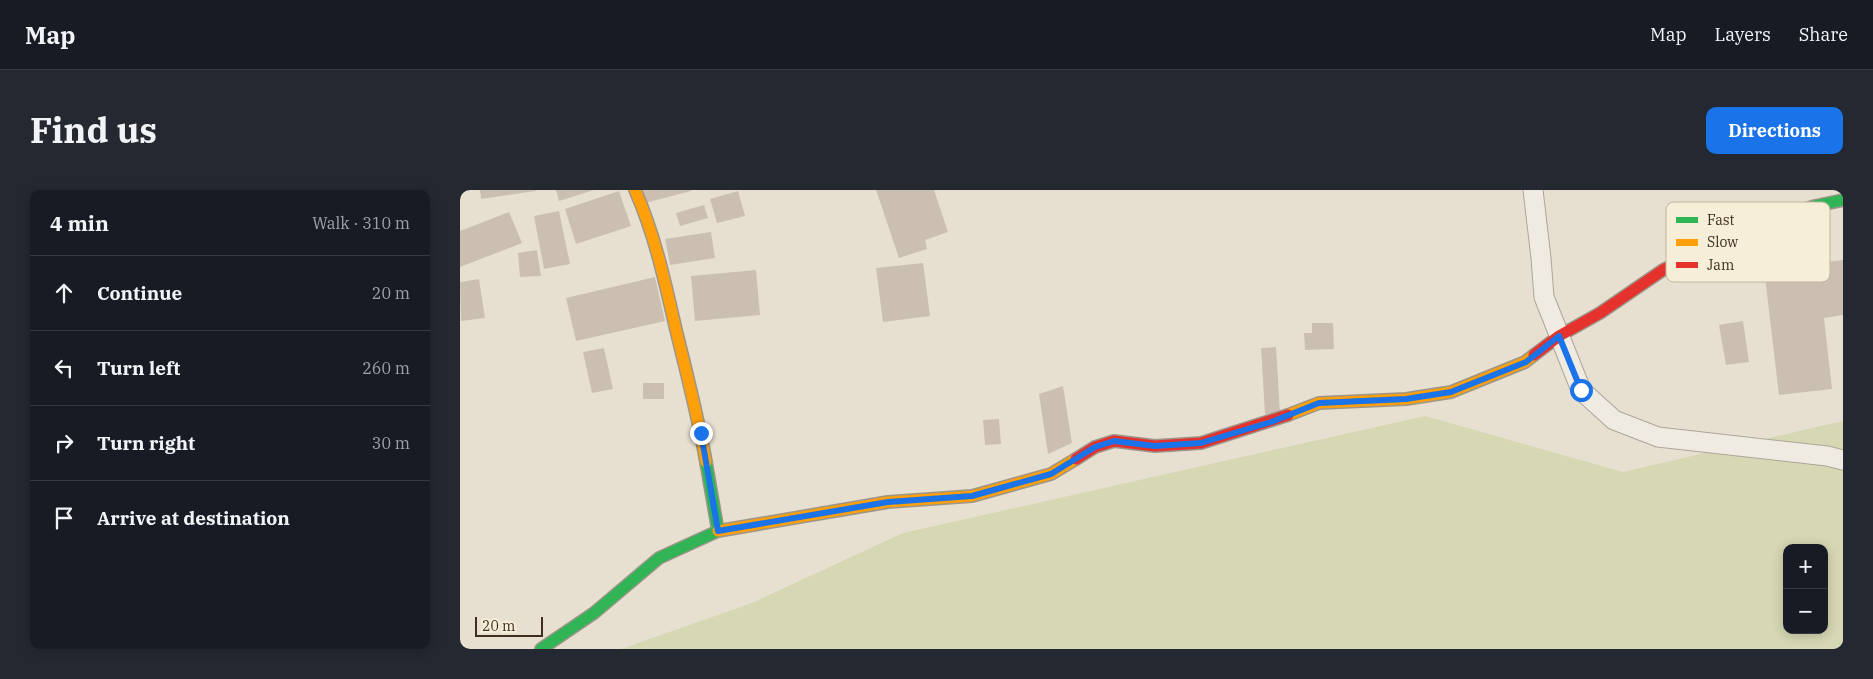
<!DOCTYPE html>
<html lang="en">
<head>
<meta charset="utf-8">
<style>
	:root { --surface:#171b24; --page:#242831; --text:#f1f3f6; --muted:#9ea1a6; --line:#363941; --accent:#1a73e8 }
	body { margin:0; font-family:"IBM Plex Serif",serif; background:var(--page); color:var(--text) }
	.controls { position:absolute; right:15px; bottom:15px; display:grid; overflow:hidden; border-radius:10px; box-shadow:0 2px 12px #0003 }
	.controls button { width:45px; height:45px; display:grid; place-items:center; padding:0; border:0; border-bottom:1px solid var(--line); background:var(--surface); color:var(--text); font:25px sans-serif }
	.scale { position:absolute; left:15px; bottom:12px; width:68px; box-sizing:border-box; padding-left:5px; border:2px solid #3d2e20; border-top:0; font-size:14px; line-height:18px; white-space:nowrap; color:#3d2e20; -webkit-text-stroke:4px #f7eed8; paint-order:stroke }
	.stop { position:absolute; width:15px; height:15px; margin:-11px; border:4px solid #1a73e8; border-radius:50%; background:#fff }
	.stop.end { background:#1a73e8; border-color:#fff; box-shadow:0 1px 5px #0008 }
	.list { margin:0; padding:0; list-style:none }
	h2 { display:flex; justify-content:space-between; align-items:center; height:65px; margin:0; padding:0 20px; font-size:21px }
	h2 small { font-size:16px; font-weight:400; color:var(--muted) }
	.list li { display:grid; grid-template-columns:32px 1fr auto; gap:15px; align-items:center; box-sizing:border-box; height:75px; padding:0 20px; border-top:1px solid var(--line) }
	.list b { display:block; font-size:19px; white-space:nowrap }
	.list em { font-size:16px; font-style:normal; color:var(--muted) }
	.icon { flex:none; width:28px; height:28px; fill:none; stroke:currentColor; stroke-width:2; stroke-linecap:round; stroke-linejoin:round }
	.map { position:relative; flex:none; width:1383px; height:459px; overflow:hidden; border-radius:10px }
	header { display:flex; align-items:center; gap:30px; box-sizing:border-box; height:70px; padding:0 25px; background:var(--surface); border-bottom:1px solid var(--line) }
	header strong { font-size:24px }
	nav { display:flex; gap:28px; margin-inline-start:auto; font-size:18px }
	.intro { display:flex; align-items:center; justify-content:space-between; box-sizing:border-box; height:120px; padding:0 30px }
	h1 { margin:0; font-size:35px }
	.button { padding:12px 22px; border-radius:10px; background:var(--accent); color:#fff; font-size:18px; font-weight:700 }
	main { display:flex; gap:30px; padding:0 30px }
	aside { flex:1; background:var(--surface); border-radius:10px; box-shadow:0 2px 12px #0003 }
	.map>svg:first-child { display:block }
	.green { fill:#d6d7b3; fill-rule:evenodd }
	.building { fill:#cbbfb2 }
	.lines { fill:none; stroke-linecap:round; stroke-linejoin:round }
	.street-casing { stroke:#ada599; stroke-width:21 }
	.fast-casing { stroke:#9c958a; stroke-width:14 }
	.slow-casing { stroke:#9c958a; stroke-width:14 }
	.jam-casing { stroke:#9c958a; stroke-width:14 }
	.street { stroke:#efebe3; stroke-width:19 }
	.fast { stroke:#30b455; stroke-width:11 }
	.slow { stroke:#ff9f0a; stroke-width:11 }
	.jam { stroke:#e5322d; stroke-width:11 }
	.route { stroke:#1a73e8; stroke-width:6 }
	.key { fill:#f7eed8; stroke:#bfb4a1; stroke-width:1 }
	.key-label { font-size:14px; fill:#3d2e20 }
</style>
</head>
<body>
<header>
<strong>Map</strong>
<nav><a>Map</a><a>Layers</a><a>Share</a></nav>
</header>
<div class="intro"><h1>Find us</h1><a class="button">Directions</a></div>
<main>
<aside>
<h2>4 min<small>Walk · 310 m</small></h2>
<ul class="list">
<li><svg class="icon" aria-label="ahead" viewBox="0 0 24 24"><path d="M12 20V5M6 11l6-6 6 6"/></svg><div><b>Continue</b></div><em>20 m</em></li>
<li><svg class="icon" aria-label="left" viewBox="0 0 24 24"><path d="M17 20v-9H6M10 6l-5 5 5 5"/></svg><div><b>Turn left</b></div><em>260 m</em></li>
<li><svg class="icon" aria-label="right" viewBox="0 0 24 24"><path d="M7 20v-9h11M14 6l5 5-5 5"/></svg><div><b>Turn right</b></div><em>30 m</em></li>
<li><svg class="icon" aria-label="arrive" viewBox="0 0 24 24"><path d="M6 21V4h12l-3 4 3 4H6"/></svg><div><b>Arrive at destination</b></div></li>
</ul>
</aside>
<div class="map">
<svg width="1383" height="459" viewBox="0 0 1383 459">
	<rect width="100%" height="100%" fill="#e7e0d1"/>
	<!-- green -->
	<path class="green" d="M965,226L1163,282L1383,231V459H161L292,413L443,343ZM1327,358H1364V440H1327Z"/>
	<!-- building -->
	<g class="building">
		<path d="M20,0H76V1L21,9Z"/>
		<path d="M96,0H134L99,11Z"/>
		<path d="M182,0H231V1L185,13Z"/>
		<path d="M416,0H474L488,42L465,50L467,59L439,68Z"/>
		<path d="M159,1L171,36L116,54L105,19Z"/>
		<path d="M278,1L285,26L257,33L250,9Z"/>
		<path d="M244,15L248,28L220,36L216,23Z"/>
		<path d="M99,21L110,74L84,79L74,26Z"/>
		<path d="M49,22L62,53L0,77V41Z"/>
		<path d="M251,42L255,68L210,75L205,49Z"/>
		<path d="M77,60L81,86L60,87L58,63Z"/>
		<path d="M1383,70V125L1364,128L1372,199L1319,205L1304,79Z"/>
		<path d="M463,73L470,126L423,132L416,78Z"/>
		<path d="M296,80L300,125L235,131L231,86Z"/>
		<path d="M195,87L205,131L116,151L106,108Z"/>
		<path d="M19,89L25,128L1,131L0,92Z"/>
		<path d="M1283,131L1289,172L1266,175L1259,135Z"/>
		<path d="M852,133H873L874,159L845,160L844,143H852Z"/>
		<path d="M816,157L820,223L805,224L801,158Z"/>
		<path d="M144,158L153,199L132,203L123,162Z"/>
		<rect x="183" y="193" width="21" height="16"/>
		<path d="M603,196L612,253L588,264L579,204Z"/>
		<path d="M539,229L541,254L525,255L523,230Z"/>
	</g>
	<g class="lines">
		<defs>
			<path id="street" d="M1073,0L1081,68L1084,107L1121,200L1154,230L1198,247L1367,266L1383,270"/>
			<g id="fast">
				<path d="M1279,42L1289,37L1355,16L1383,10"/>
				<path d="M81,459L134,423L199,368L258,341L246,272"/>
			</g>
			<g id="slow">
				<path d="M175,0C195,45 205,92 216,140C227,184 238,227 246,272"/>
				<path d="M828,225L859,213L946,209L991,202L1065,172L1074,165"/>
				<path d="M258,341L428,312L512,306L591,284L616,269"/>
			</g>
			<g id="jam">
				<path d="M1074,165L1099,146L1140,123L1203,80L1279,42"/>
				<path d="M616,269L635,257L654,251L695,256L741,253L828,225"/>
			</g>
		</defs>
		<!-- street casing -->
		<use href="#street" class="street-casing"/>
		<!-- fast casing -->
		<use href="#fast" class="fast-casing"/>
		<!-- slow casing -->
		<use href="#slow" class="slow-casing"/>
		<!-- jam casing -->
		<use href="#jam" class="jam-casing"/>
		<!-- street -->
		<use href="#street" class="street"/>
		<!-- fast -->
		<use href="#fast" class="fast"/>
		<!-- slow -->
		<use href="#slow" class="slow"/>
		<!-- jam -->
		<use href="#jam" class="jam"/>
	</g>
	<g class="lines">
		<!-- route -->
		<path class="route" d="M241,243L258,341L428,312L512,306L591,284L635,257L654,251L695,256L741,253L811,232L859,213L946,209L991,202L1066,172L1099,146L1121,200"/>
	</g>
	<!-- legend -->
	<rect x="1206" y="12" width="164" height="80" rx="8" class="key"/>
	<rect x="1216" y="27" width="22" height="6" fill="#30b455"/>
	<rect x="1216" y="49" width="22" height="7" fill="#ff9f0a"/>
	<rect x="1216" y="72" width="22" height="6" fill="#e5322d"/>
	<g class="key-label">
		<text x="1247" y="35">Fast</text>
		<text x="1247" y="57">Slow</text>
		<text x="1247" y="80">Jam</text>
	</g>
</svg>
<div class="controls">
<button>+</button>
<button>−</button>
</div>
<div class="scale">20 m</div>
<div class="stop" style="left:1121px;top:200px"></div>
<div class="stop end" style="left:241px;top:243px"></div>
</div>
</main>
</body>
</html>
